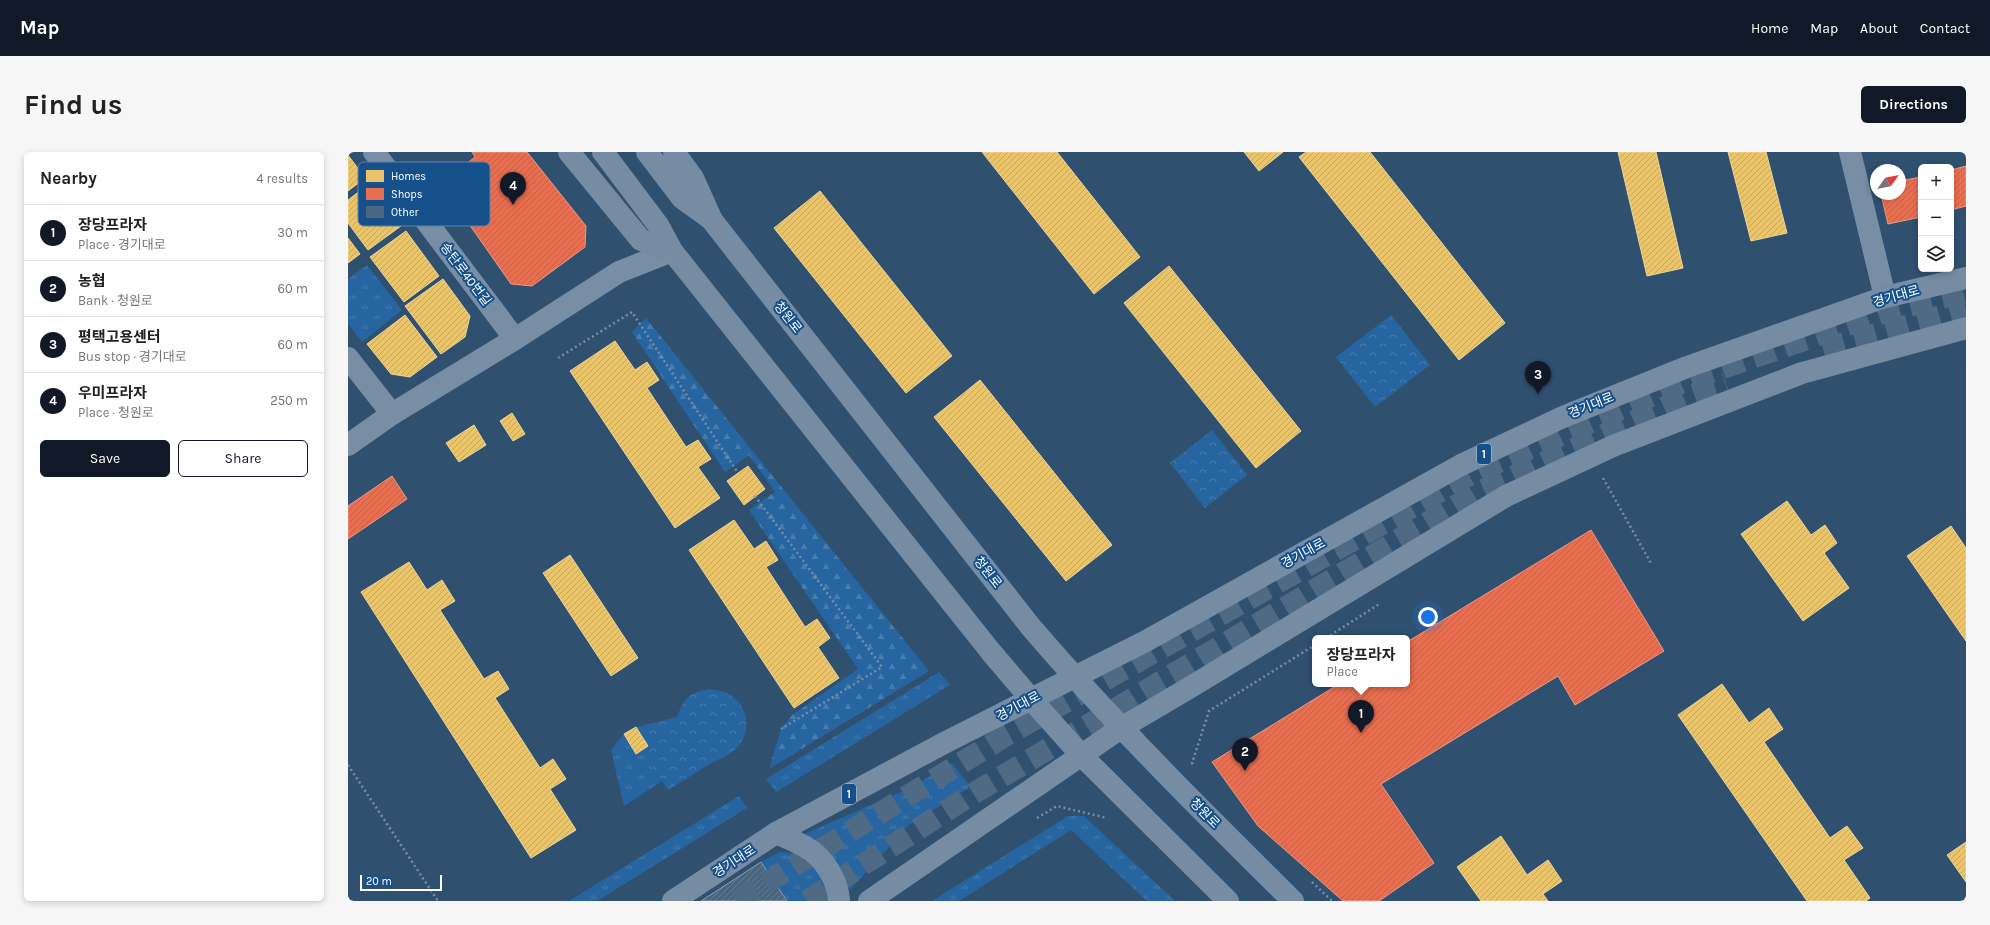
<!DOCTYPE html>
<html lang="en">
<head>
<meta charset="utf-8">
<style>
	:root { --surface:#fff; --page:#f6f6f6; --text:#222; --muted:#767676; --line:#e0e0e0; --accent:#111827 }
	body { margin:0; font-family:Karla,"Noto Sans KR",sans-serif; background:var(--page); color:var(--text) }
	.controls { position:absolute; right:12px; top:12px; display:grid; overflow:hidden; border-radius:6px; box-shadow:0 2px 6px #0003 }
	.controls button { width:36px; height:36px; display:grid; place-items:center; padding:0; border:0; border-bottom:1px solid var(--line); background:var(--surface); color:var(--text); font:20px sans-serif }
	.compass { position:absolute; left:1522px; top:12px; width:36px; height:36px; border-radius:50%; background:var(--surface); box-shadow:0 2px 6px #0003; rotate:57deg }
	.scale { position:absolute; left:12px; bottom:10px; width:82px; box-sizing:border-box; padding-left:4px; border:2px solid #fff; border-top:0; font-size:11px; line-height:14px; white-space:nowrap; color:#fff; -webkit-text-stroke:3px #15508b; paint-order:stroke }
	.you { position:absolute; left:1080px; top:465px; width:14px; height:14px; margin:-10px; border:3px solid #fff; border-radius:50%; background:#1a73e8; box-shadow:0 0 0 6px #1a73e833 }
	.badge { display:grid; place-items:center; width:26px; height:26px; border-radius:50%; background:var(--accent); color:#fff; font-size:13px; font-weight:700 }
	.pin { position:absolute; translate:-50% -33px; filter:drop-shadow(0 1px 2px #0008) }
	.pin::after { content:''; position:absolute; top:21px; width:14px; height:12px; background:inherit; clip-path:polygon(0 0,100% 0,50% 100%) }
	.popup { position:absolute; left:964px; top:483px; width:98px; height:52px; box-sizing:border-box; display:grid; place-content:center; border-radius:6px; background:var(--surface); filter:drop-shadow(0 1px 3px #0005); font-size:13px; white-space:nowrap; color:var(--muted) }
	.popup b { font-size:15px; color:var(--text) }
	.popup::after { content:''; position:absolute; left:50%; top:100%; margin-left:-8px; border:8px solid transparent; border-top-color:var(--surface) }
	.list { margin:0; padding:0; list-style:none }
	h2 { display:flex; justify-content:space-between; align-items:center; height:52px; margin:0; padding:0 16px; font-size:17px }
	h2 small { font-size:13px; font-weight:400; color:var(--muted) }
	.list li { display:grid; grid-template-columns:26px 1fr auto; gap:12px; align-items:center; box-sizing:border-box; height:56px; padding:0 16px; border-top:1px solid var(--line) }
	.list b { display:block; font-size:15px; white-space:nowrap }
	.list p { margin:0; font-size:13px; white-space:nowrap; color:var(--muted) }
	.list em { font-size:13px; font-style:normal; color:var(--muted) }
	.actions { display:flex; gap:8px; padding:12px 16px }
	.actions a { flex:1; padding:9px 0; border:1px solid var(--accent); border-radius:6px; text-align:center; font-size:14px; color:var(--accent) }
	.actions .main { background:var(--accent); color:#fff }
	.icon { flex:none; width:22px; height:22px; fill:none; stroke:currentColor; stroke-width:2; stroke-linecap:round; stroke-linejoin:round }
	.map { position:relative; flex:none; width:1618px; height:749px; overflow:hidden; border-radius:6px }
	header { display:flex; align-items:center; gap:24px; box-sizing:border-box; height:56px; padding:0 20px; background:var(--accent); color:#fff }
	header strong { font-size:19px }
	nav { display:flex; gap:22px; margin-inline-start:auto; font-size:14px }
	.intro { display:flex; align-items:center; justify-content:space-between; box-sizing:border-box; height:96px; padding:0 24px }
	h1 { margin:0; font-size:28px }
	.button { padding:10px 18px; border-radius:6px; background:var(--accent); color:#fff; font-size:14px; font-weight:700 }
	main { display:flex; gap:24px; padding:0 24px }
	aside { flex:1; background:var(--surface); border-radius:6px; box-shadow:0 2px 6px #0003 }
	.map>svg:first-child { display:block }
	.grass { fill:url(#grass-tufts) }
	.forest { fill:url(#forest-firs) }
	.park { fill:url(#park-crowns) }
	.homes { fill:url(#homes-hatch); stroke:#f0d697 }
	.shops { fill:url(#shops-hatch); stroke:#ee9a85 }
	.building { fill:url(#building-hatch); stroke:#8b9fb3 }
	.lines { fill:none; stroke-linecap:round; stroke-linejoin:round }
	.major-tunnel { stroke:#4f6a85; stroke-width:22; stroke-dasharray:22 11; stroke-linecap:butt }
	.path { stroke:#778ea5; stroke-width:2.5; stroke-dasharray:2 3; stroke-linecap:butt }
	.minor { stroke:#778ea5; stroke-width:22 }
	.major { stroke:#768ca3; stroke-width:22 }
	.labels { text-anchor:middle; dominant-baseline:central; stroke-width:4; stroke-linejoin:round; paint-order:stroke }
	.shield { fill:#15508b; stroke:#b9cadc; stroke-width:1 }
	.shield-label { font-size:12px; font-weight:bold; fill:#fff }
	.street-label { font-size:13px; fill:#fff; stroke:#15508b }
	.key { fill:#15508b; stroke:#5b84ae; stroke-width:1 }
	.key-label { font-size:11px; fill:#fff }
</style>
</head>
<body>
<header>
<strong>Map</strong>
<nav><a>Home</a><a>Map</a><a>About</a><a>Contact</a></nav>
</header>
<div class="intro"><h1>Find us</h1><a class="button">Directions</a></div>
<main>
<aside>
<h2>Nearby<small>4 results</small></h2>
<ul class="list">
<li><span class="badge">1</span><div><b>장당프라자</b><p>Place · 경기대로</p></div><em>30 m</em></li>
<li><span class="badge">2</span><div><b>농협</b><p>Bank · 청원로</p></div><em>60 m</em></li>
<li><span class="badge">3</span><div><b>평택고용센터</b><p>Bus stop · 경기대로</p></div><em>60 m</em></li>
<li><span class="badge">4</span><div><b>우미프라자</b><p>Place · 청원로</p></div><em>250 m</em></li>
</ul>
<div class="actions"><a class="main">Save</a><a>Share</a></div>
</aside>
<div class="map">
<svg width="1618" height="749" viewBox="0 0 1618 749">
	<defs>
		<pattern id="grass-tufts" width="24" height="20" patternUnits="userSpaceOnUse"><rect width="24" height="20" fill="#2665a0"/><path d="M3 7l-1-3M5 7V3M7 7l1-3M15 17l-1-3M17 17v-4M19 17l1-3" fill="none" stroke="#477cae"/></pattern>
		<pattern id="forest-firs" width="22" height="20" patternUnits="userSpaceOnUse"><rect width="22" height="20" fill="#2665a0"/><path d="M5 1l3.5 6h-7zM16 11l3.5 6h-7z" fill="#477cae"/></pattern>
		<pattern id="park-crowns" width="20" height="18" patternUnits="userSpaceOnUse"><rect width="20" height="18" fill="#2665a0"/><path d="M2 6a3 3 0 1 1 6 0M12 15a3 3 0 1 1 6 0" fill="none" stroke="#477cae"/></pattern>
		<pattern id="homes-hatch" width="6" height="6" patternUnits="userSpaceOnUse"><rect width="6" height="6" fill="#e9c46a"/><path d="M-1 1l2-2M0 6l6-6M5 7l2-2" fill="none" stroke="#c2a662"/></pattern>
		<pattern id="shops-hatch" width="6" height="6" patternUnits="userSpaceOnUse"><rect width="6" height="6" fill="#e76f51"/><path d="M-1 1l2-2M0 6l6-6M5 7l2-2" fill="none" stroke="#b86450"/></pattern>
		<pattern id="building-hatch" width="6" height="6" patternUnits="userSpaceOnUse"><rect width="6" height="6" fill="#4a657e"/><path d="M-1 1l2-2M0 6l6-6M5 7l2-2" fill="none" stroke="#657c91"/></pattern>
	</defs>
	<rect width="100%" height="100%" fill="#305070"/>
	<!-- grass -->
	<g class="grass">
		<path d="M19,113L54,158L14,190L0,172V127Z"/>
		<path d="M591,520L602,533L428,640L418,627Z"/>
		<path d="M276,582L288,602L294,598L314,629L276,654L263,598Z"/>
		<path d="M604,611L622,635L561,673L502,738C490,705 482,701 454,683L562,636Z"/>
		<path d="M391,644L399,656L249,749H221Z"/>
		<path d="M720,664H736L827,749H799L723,678L611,749H584Z"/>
		<path d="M431,700C438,701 448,700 453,702C471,710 482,731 478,749H439L413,710Z"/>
	</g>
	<!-- forest -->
	<path class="forest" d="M298,166L581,519L421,617L433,577L443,564L510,517L401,358L427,340L401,303L377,320L284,180Z"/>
	<!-- park -->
	<g class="park">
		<path d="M1043,163L1082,213L1027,255L988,205Z"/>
		<path d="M864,278L899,323L857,356L822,311Z"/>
		<path d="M362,537C377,539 388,543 395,557C403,573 397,593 381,602C375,606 368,608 362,612C348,621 334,629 320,638L294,598L300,594L288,575L329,565C336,546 342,540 362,537Z"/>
	</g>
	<!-- homes -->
	<g class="homes">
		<path d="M634,0H709L792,105L746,142Z"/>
		<path d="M896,0H935L911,19Z"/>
		<path d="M958,0H1022L1157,171L1111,208L951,5Z"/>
		<path d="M1270,0H1308L1335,116L1299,124Z"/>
		<path d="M1380,0H1418L1439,81L1403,89Z"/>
		<path d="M0,3L17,26L0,39Z"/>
		<path d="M21,32L53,74L20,98L0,71V48Z"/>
		<path d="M472,39L604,204L558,241L426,76Z"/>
		<path d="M58,79L91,124L56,150L22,105Z"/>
		<path d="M0,86L12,102L0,111Z"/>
		<path d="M821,114L953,279L908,316L776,151Z"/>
		<path d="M95,127L122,164L117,185L93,202L57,154Z"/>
		<path d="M57,163L89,205L62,225L43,222L19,192Z"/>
		<path d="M267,189L287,218L299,210L311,228L299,236L338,295L350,288L363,307L350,315L372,346L327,376L222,219Z"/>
		<path d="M632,228L764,393L718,429L586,265Z"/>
		<path d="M164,261L177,282L165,289L152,269Z"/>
		<path d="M126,273L138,293L111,310L98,291Z"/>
		<path d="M400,314L417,337L396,353L379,329Z"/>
		<path d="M1439,349L1463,383L1477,373L1489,391L1476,401L1501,436L1455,469L1393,382Z"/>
		<path d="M386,368L406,397L418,389L430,408L418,415L457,475L469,467L482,486L470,495L491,526L446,556L341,398Z"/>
		<path d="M1603,374L1618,396V489L1559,404Z"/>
		<path d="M222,403L290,506L263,524L195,421Z"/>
		<path d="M61,410L79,438L94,428L107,449L92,458L136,527L150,519L161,537L147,546L192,616L205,607L218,627L202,637L228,678L183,706L13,440Z"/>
		<path d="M1374,532L1401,571L1421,556L1435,577L1416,590L1482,686L1499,674L1515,696L1496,708L1522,746L1518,749H1459L1330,563Z"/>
		<path d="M288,575L300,594L288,602L276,582Z"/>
		<path d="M1153,684L1179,723L1200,708L1214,729L1195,742L1200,749H1133L1109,715Z"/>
		<path d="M1618,690V730L1599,703Z"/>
	</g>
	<!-- shops -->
	<g class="shops">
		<path d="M124,0H179L238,74L237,95L184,134L163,132L93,32L127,5Z"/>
		<path d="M1618,14V54L1603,58V18Z"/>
		<path d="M1573,25V65L1540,72L1533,42H1552V29Z"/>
		<path d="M44,324L59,347L0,387V354Z"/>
		<path d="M1243,378L1316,499L1227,553L1210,524L1033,632L1086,711L1031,749H995L910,674L864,610L991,532H1059V490Z"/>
	</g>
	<!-- building -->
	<path class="building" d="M413,710L439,749H353Z"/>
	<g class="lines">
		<!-- major-tunnel -->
		<g class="major-tunnel">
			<path d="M1475,197L1618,157"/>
			<path d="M389,749L657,584L1121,323L1340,228L1540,159L1618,140"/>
			<path d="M459,749L618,646L1131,340L1344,243L1378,231"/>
		</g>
		<!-- path -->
		<g class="path">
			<path d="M210,206L284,160L390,321"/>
			<path d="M1255,326L1304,413"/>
			<path d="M407,344L534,515L433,577"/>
			<path d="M978,486L1033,451"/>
			<path d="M845,612L844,611L861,559L967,493"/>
			<path d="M0,613L90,749"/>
			<path d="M689,666L709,654L759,666"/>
			<path d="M964,730L984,749"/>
		</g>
		<!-- minor -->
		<g class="minor">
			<path d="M26,0L167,187"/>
			<path d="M1502,0L1537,145"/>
			<path d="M0,206L44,262"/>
			<path d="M0,293L44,262L167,187L271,120L324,99"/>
		</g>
		<!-- major -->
		<g class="major">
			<path d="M221,0L293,88L324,99"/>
			<path d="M255,0L310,73L324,99L643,500L683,547L733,603L880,749"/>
			<path d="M299,0L334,46L363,67L682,474C765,571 855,660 945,749"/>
			<path d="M326,0L345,26L363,66"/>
			<path d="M428,681C456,693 473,699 486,728C489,736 491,741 491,749"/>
			<path d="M325,749L428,681L598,590L798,489L1113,313L1215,265L1339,215L1537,145L1618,126"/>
			<path d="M521,749L773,576L841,536L1158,344L1265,294L1454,221L1618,176"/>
		</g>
	</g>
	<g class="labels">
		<!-- shield labels -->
		<g class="shield">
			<rect x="1129" y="292" width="14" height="20" rx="3"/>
			<rect x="494" y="632" width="14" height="20" rx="3"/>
		</g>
		<g class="shield-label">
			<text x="1136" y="302">1</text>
			<text x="501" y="642">1</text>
		</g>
		<!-- street labels -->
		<g class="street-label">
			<text transform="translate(118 122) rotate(53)">송탄로40번길</text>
			<text transform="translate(1548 144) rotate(-16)">경기대로</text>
			<text transform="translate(440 165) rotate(52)">청원로</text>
			<text transform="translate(1243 253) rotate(-22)">경기대로</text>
			<text transform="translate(955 401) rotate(-29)">경기대로</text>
			<text transform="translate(640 420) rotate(52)">청원로</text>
			<text transform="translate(670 554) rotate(-28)">경기대로</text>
			<text transform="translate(857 661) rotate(45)">청원로</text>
			<text transform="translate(386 709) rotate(-33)">경기대로</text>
		</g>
	</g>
	<!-- legend -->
	<rect x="10" y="10" width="132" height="64" rx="6" class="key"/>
	<rect x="18" y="18" width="18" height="12" fill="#e9c46a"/>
	<rect x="18" y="36" width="18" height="12" fill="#e76f51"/>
	<rect x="18" y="54" width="18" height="12" fill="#4a657e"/>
	<g class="key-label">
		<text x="43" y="28">Homes</text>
		<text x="43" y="46">Shops</text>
		<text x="43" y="64">Other</text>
	</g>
</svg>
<div class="controls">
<button>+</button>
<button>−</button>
<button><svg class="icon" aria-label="layers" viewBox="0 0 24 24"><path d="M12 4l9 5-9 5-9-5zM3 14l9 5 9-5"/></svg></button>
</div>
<svg class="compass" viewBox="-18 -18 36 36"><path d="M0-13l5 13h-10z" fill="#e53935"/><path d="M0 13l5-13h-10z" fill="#767676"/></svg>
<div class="scale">20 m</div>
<div class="you"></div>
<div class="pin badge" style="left:1013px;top:581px">1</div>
<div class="popup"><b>장당프라자</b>Place</div>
<div class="pin badge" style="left:897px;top:619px">2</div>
<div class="pin badge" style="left:1190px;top:242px">3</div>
<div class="pin badge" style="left:165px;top:53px">4</div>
</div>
</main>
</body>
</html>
